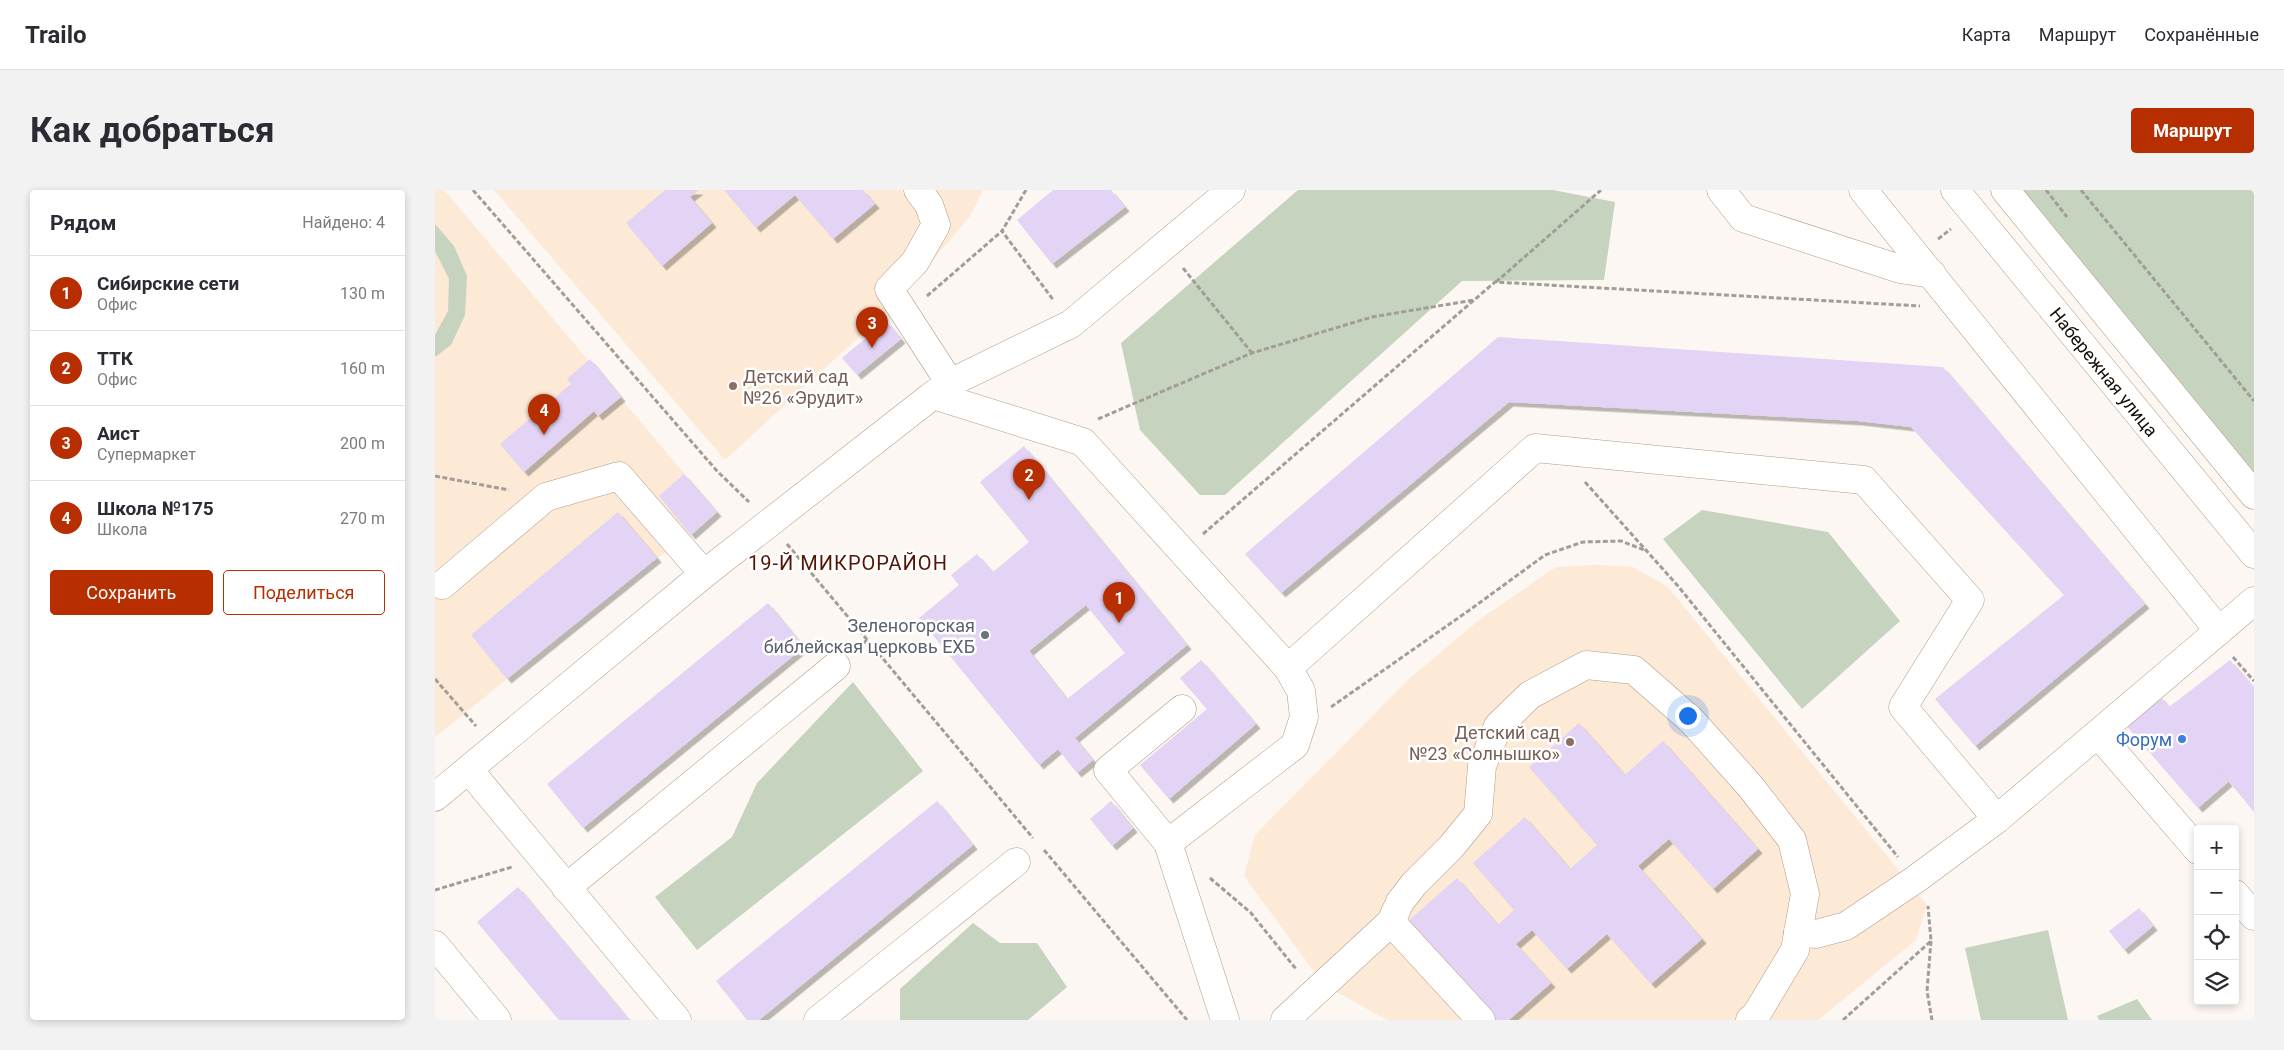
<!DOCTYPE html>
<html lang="ru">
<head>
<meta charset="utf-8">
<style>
	:root { --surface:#fff; --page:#f2f2f3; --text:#2b2b33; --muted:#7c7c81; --line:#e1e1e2; --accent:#b72e00 }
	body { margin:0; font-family:Roboto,sans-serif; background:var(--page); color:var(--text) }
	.controls { position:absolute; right:15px; bottom:15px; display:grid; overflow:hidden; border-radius:5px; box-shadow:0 2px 8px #0003 }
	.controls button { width:45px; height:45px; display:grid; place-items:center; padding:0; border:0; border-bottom:1px solid var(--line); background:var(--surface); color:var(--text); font:25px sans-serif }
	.you { position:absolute; left:1252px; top:525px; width:18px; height:18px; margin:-12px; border:4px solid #fff; border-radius:50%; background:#1a73e8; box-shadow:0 0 0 8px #1a73e833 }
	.badge { display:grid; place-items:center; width:32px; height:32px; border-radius:50%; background:var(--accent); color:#fff; font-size:16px; font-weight:700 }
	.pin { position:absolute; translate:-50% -41px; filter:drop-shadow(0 1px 2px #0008) }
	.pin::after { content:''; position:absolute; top:26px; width:18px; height:15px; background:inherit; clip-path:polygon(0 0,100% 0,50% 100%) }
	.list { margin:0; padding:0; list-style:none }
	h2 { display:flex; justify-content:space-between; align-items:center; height:65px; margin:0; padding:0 20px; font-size:21px }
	h2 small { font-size:16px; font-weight:400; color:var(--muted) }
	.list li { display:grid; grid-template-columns:32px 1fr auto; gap:15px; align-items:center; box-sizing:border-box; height:75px; padding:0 20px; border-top:1px solid var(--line) }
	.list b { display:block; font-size:19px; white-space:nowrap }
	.list p { margin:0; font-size:16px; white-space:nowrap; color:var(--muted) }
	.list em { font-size:16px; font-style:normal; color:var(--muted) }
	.actions { display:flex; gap:10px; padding:15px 20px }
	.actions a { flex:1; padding:11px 0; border:1px solid var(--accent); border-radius:5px; text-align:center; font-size:18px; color:var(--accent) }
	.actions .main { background:var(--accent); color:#fff }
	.icon { flex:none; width:28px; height:28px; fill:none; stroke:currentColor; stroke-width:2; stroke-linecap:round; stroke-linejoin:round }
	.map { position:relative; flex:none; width:1819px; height:830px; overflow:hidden; border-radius:5px }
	header { display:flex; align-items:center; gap:30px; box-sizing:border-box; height:70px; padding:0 25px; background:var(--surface); border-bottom:1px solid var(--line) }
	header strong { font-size:24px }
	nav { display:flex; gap:28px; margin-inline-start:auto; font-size:18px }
	.intro { display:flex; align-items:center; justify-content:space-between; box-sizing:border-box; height:120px; padding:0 30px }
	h1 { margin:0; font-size:35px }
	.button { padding:12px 22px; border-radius:5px; background:var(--accent); color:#fff; font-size:18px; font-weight:700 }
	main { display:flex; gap:30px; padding:0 30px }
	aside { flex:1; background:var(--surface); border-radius:5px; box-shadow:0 2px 8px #0003 }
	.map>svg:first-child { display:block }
	.built { fill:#fce9d6 }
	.green { fill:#c5d3bf }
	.building { fill:#e3d3f5; fill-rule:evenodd; filter:url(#shadow) }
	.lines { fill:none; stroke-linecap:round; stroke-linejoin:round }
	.minor-casing { stroke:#b49c84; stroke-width:29 }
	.major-casing { stroke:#b49c84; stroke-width:29 }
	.path { stroke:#a39d97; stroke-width:3; stroke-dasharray:5 2.5; stroke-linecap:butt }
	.minor { stroke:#fff; stroke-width:28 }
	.major { stroke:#fff; stroke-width:28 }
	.education-dot { fill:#8d6e63; stroke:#fff; stroke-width:2 }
	.worship-dot { fill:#6b7280; stroke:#fff; stroke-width:2 }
	.shop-dot { fill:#3f7fe0; stroke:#fff; stroke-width:2 }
	.labels { text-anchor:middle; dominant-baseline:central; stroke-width:5; stroke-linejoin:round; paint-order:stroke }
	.street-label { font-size:18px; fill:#160e06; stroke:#fff }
	.education-label { font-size:18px; fill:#785e54; stroke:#fff; text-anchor:start }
	.worship-label { font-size:18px; fill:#5b616d; stroke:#fff; text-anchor:end }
	.shop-label { font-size:18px; fill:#366cbe; stroke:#fff; text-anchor:end }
	.quarter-label { font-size:20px; letter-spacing:1px; fill:#561404; stroke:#fff }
</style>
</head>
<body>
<header>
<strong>Trailo</strong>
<nav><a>Карта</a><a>Маршрут</a><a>Сохранённые</a></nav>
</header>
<div class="intro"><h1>Как добраться</h1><a class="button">Маршрут</a></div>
<main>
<aside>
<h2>Рядом<small>Найдено: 4</small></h2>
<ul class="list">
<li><span class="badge">1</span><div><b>Сибирские сети</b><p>Офис</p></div><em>130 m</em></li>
<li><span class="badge">2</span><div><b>ТТК</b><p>Офис</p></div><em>160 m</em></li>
<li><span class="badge">3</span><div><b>Аист</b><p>Супермаркет</p></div><em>200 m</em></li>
<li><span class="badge">4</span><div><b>Школа №175</b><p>Школа</p></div><em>270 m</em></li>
</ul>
<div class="actions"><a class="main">Сохранить</a><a>Поделиться</a></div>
</aside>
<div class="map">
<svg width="1819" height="830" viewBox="0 0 1819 830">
	<defs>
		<filter id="shadow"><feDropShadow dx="4.5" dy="4.5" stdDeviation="0" flood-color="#0004"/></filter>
	</defs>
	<rect width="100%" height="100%" fill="#fcf7f2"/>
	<!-- built -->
	<g class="built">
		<path d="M0,0H9L282,322L256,345L222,368L0,547Z"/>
		<path d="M59,0H548L535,26L463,111L290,270Z"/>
		<path d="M1162,375L1198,377L1233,397L1492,715L1481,750L1383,830H952L889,795L809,686L820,645L974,489L1044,430L1121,377Z"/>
	</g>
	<!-- green -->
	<g class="green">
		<path d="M863,0H1118L1180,12L1169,90L1027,91L790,305H765L705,240L686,153Z"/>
		<path d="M1587,0H1819V285Z"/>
		<path d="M0,34L19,56L32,86L30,125L16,155L0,167V145L13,121L14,89L0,61Z"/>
		<path d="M1267,320L1393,342L1465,431L1367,519L1228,349Z"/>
		<path d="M418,492L488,581L262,760L220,707L297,647L322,593Z"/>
		<path d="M538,733L565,753H602L632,797L593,830H465V799Z"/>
		<path d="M1613,740L1633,830H1546L1530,758Z"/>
		<path d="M1702,809L1717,830H1664L1662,826Z"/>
	</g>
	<!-- building -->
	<g class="building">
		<path d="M230,0H264L255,7L277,33L227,76L191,33Z"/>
		<path d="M289,0H428L440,14L398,49L360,5L321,38Z"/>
		<path d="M618,0H676L690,17L617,74L582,30Z"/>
		<path d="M451,131L466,149L422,185L407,168Z"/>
		<path d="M1063,147L1508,177L1710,414L1540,556L1500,509L1629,405L1476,237L1423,231L1074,212L846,403L810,364Z"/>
		<path d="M155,169L186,207L163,226L159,221L89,282L65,254L136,194L132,189Z"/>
		<path d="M589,256L752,455L640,548L658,570L642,583L623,559L604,575L484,428L524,395L516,385L542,364L558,382L594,352L545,292ZM651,415L690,463L632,509L594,461Z"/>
		<path d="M249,284L282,322L256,345L224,306Z"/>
		<path d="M183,322L222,368L72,489L36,445Z"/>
		<path d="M333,413L369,457L148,638L112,594Z"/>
		<path d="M766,470L821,534L734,609L705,575L772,519L745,488Z"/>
		<path d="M1795,470L1819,498V622L1783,578L1793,592L1763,618L1689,533L1725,506L1734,517Z"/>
		<path d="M1144,533L1190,585L1228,551L1323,659L1278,699L1234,649L1203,676L1267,749L1216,794L1172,744L1132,779L1097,740L1081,754L1116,793L1074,830H1058L972,732L1022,688L1063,735L1079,720L1038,673L1090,627L1135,679L1162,655L1094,577Z"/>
		<path d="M502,611L538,655L324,830H312L281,791Z"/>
		<path d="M676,611L698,638L677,656L655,629Z"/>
		<path d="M83,697L175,807L194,830H124L42,732Z"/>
		<path d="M1704,718L1718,736L1689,760L1674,741Z"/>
	</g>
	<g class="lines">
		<defs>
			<g id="minor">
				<path d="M483,0L494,15L501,35L480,72L454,99L515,193"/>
				<path d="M1286,0L1308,28L1465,79L1497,84"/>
				<path d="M1428,0L1784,441"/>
				<path d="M498,205L515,193L636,134L796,0"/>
				<path d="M7,395L111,307L184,286L269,384"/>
				<path d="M853,478L1100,258L1429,290L1535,410L1468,517L1562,629"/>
				<path d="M1663,544L1763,660"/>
				<path d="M34,580L242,830"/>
				<path d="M0,607L269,384L498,205L648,252L853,478L866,501L869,527L860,555L733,653L790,830"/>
				<path d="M733,653L673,580L747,519"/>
				<path d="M131,698L401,476"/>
				<path d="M1800,704L1819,726"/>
				<path d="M956,732L1046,830"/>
				<path d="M1363,742L1381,744L1411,736L1481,689L1562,629L1819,411"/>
				<path d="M0,755L62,830"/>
				<path d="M383,830L581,672"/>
				<path d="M850,830L956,732L965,712L979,694L1016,657L1043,624L1047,576L1063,536L1095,505L1151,475L1199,480L1257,531L1315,596L1357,650L1370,704L1360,760L1321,825L1315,830"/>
			</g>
			<g id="major">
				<path d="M1520,0L1819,364"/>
				<path d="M1570,0L1819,305"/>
			</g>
		</defs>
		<!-- minor casing -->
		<use href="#minor" class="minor-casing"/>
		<!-- major casing -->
		<use href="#major" class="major-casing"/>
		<!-- path -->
		<g class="path">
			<path d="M38,0L282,281L314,312"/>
			<path d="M591,0L567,41L619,111"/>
			<path d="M1611,0L1632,27"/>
			<path d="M1646,0L1819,211"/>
			<path d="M1503,49L1516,39"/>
			<path d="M748,78L817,163"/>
			<path d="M1061,92L1166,0"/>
			<path d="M492,106L567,41"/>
			<path d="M663,229L817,163L937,127L1039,110"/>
			<path d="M0,286L74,300"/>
			<path d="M1150,292L1243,396L1463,667"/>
			<path d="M768,344L1060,92L1485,116"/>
			<path d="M352,354L598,648"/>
			<path d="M423,458L432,450"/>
			<path d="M1798,467L1819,491"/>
			<path d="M0,489L41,536"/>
			<path d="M896,517L1036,419L1110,365L1148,352L1186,351L1212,361"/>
			<path d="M609,660L752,830"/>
			<path d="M775,688L816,723L861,779"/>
			<path d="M0,700L77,677"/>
			<path d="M1496,751L1492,801L1497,830"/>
			<path d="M1408,830L1496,751L1493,716"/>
		</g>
		<!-- minor -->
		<use href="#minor" class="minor"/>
		<!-- major -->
		<use href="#major" class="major"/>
	</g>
	<!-- markers -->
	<g class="education-dot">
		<circle cx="298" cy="196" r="5"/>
		<circle cx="1135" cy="552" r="5"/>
	</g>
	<circle class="worship-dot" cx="550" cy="445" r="5"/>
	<circle class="shop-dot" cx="1747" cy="549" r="5"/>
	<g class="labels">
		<!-- street labels -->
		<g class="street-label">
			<text transform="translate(1669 182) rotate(51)">Набережная улица</text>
		</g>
		<!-- education labels -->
		<g class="education-label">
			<text x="308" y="186">Детский сад<tspan x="308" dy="21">№26 «Эрудит»</tspan></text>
			<text x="1125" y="542" text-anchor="end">Детский сад<tspan x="1125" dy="21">№23 «Солнышко»</tspan></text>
		</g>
		<!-- worship labels -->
		<g class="worship-label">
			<text x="540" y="435">Зеленогорская<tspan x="540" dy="21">библейская церковь ЕХБ</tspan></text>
		</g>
		<!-- shop labels -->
		<g class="shop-label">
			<text x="1737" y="549">Форум</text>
		</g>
		<!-- quarter labels -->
		<g class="quarter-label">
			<text x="413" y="373">19-Й МИКРОРАЙОН</text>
		</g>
	</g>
</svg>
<div class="controls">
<button>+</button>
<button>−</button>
<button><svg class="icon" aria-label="locate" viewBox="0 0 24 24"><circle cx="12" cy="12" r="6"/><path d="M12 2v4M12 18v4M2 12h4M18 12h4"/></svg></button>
<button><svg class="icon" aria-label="layers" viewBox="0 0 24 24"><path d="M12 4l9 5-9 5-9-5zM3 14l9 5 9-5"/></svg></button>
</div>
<div class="you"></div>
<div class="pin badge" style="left:684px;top:433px">1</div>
<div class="pin badge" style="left:594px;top:310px">2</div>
<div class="pin badge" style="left:437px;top:158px">3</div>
<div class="pin badge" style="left:109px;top:245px">4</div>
</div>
</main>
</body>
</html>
